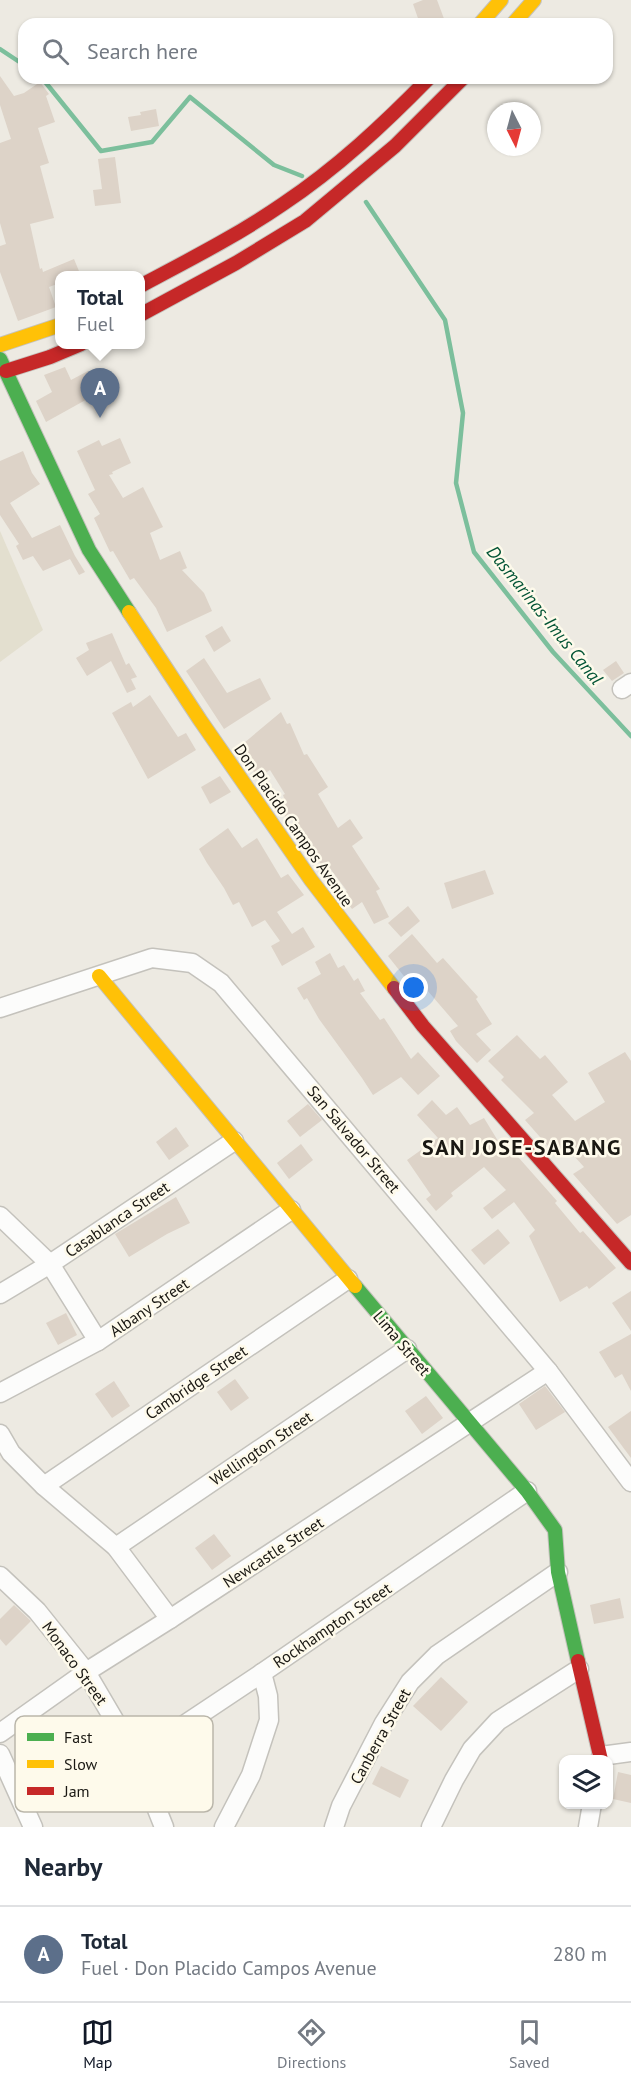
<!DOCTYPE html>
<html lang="en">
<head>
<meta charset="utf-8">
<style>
	:root { --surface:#fff; --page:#f2f2f3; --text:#1f2937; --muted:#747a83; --line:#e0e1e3; --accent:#111827 }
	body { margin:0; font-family:"PT Sans",sans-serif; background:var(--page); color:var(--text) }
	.controls { position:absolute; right:18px; bottom:18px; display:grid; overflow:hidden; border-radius:12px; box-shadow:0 2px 4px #0004 }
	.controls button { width:54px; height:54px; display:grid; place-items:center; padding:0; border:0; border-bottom:2px solid var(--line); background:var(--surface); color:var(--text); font:30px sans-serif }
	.compass { position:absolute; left:487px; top:102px; width:54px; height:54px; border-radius:50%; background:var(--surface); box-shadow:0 2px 4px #0004; rotate:174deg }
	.you { position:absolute; left:414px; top:988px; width:21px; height:21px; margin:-15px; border:4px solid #fff; border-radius:50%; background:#1a73e8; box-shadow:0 0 0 9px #1a73e833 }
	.badge { display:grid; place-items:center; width:39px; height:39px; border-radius:50%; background:var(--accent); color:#fff; font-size:20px; font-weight:700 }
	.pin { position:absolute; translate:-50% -50px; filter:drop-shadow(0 2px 3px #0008) }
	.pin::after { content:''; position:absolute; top:32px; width:21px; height:18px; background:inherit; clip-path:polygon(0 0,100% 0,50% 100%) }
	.popup { position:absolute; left:55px; top:271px; width:90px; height:78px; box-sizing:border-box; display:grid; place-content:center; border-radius:12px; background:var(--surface); filter:drop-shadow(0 2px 4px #0005); font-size:20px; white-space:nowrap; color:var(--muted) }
	.popup b { font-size:22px; color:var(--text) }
	.popup::after { content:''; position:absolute; left:50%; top:100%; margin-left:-12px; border:12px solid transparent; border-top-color:var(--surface) }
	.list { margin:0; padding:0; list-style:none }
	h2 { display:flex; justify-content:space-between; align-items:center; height:78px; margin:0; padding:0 24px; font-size:26px }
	h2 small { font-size:20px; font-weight:400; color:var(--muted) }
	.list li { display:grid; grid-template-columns:39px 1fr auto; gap:18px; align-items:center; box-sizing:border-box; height:96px; padding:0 24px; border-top:2px solid var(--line) }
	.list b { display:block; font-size:22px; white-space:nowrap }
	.list p { margin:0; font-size:20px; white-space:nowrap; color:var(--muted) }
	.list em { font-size:20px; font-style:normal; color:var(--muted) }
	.icon { flex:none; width:33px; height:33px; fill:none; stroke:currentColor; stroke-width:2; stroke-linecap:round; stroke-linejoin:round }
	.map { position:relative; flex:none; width:631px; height:1827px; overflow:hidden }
	.search { position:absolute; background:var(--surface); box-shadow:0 2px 4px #0004; left:18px; right:18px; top:18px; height:66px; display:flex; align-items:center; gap:15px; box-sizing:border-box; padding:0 21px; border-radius:18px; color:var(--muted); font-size:22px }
	.sheet { height:174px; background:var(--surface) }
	nav { display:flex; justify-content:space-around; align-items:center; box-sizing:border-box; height:84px; border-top:2px solid var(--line); background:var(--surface); font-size:16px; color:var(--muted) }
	nav a { display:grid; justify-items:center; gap:3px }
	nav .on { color:var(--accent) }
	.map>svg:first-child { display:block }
	.built { fill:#e3dfcf }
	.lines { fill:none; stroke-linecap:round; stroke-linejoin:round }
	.stream { stroke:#7cbf9c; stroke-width:4.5 }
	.building { fill:#ddd3c8 }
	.street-casing { stroke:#c4c2bc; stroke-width:21 }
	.fast-casing { stroke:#c4c2bc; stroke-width:16 }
	.slow-casing { stroke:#c4c2bc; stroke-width:16 }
	.jam-casing { stroke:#c4c2bc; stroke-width:16 }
	.street { stroke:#fcfcfb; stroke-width:18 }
	.fast { stroke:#4caf50; stroke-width:14 }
	.slow { stroke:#ffc107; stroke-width:14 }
	.jam { stroke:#c62828; stroke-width:14 }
	.labels { text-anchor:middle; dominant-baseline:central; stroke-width:5; stroke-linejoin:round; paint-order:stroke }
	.street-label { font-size:16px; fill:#1a1813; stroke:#fefaeb }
	.water-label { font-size:18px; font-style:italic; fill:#035435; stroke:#fefaeb }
	.district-label { font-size:22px; font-weight:bold; letter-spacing:1.5px; fill:#1a1813; stroke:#fefaeb }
	.key { fill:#fefaeb; stroke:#bab6aa; stroke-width:1.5 }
	.key-label { font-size:16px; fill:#1a1813 }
</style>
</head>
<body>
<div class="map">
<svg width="631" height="1827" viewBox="0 0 631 1827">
	<rect width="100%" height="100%" fill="#edeae2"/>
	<!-- built -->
	<path class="built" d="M0,531L43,630L0,662Z"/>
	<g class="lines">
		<!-- stream -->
		<g class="stream">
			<path d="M0,49L24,65"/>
			<path d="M42,78L101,151L152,142L190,97L274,165L302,176"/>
			<path d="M366,202L445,320L463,413L456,483L474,552L553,652L631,736"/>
		</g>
	</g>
	<!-- building -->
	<g class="building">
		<path d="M423,0H437L446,24H420L413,4Z"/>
		<path d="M0,76L14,96L24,93L40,82L49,94L46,96L55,122L38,128L49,163L40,166L54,218L30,224L40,269L42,268L43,272L74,259L81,276H60V283L49,287L56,307L18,321L0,272V246L6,244L0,223V143L11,139L0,105Z"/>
		<path d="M156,109L159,126L131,131L128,117L141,115L140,112Z"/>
		<path d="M115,157L121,203L95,206L93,190L102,189L98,159Z"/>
		<path d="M65,367L71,380L88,371L100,392L46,422L36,401L52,392L44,375Z"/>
		<path d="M120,438L131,463L112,472L113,474L109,475L123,498L143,487L163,527L150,533L160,560L180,551L187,568L182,570L204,593L212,611L167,632L156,608L134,578L130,580L113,551L110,552L94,518L100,514L88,494L95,490L77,451L99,440L102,446Z"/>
		<path d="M23,451L32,473L40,484L10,503L32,538L60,525L75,556L85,572L79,575L70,559L43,571L33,556L23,560L16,546L19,544L0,515V461Z"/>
		<path d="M222,626L231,641L214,652L205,636Z"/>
		<path d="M112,633L126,665L129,663L137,677L131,679L136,689L127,693L111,661L87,676L76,658L89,650L86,643Z"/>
		<path d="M204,658L227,693L260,678L271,699L224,729L186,671Z"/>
		<path d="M616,661L624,673L612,681L603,670Z"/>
		<path d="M150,695L178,737L186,733L196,750L148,779L112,713L131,702L133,707Z"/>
		<path d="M281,712L287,724L290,723L304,755L307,754L328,787L318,794L338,828L350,819L363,838L352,846L380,889L376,891L389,917L374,924L362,902L352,909L341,895L347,891L326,863L322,866L290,815L286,818L276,803L284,798L283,795L285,794L270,770L258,778L238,748Z"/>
		<path d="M220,776L231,792L210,804L201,787Z"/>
		<path d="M228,828L242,848L257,838L281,878L288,874L304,895L277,912L292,934L303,927L315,947L282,966L271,946L280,941L265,920L252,927L239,902L233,905L224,888L207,863L199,849Z"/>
		<path d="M485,870L494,894L452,909L444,883Z"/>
		<path d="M408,906L420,921L401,937L388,923Z"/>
		<path d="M412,934L437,963L443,958L478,997L476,999L492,1024L476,1034L491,1050L477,1063L456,1041L450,1031L458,1026L414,975L407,980L388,956Z"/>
		<path d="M330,953L338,968L344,965L354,981L358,978L365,991L360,993L380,1020L384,1018L411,1059L418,1052L440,1076L418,1095L401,1077L373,1095L362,1078L319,1019L307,998L304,1000L297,988L321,974L315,962Z"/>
		<path d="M517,1035L540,1059L545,1055L568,1082L552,1095L575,1121L605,1102L588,1073L625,1052L631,1061V1215L617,1224L573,1174L584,1167L565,1146L555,1154L525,1120L534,1113L501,1080L504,1077L488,1061Z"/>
		<path d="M432,1100L446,1115L457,1107L470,1125L484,1118L506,1154L511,1149L557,1201L555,1203L580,1233L583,1231L616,1268L589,1289L587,1286L560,1302L529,1236L535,1230L514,1202L492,1219L483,1208L506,1190L484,1167L451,1193L453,1196L436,1211L426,1199L431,1195L407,1160L438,1138L417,1115Z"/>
		<path d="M308,1104L322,1120L300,1137L287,1121Z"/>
		<path d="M176,1127L189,1146L169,1160L156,1142Z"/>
		<path d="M301,1144L313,1160L289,1179L277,1163Z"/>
		<path d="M176,1197L190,1223L167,1234L129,1257L115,1234Z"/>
		<path d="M498,1229L510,1243L484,1265L471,1250Z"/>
		<path d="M631,1291V1331L612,1303Z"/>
		<path d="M66,1313L77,1335L58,1345L46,1323Z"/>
		<path d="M631,1334V1391L622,1374L615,1378L599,1352Z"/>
		<path d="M235,1379L249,1398L231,1411L217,1392Z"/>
		<path d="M114,1381L130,1406L112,1418L95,1394Z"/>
		<path d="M545,1386L565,1412L536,1430L519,1404Z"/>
		<path d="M426,1396L443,1418L422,1434L405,1411Z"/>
		<path d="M631,1411V1458L608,1427Z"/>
		<path d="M214,1534L231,1556L212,1570L195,1548Z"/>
		<path d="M620,1598L624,1618L594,1624L590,1605Z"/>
		<path d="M14,1605L31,1621L6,1646L0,1639V1619Z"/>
		<path d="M441,1677L468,1702L441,1731L413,1706Z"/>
		<path d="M44,1725L69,1774L40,1788L16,1739Z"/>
		<path d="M381,1766L409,1780L400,1798L372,1784Z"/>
		<path d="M618,1772L631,1775V1803L613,1799Z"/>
	</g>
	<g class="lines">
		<defs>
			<g id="street">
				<path d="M622,689L631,683"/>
				<path d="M0,1008L152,958L192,963L221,983L548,1371L631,1482"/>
				<path d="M0,1216L50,1264L98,1341"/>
				<path d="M0,1294L50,1264L234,1141"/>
				<path d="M0,1393L98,1341L291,1210"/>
				<path d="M0,1434L11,1453L44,1486L116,1547L170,1619"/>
				<path d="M44,1486L348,1279"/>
				<path d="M116,1547L407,1349"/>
				<path d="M0,1576L37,1611L86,1672L136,1757L164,1827"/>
				<path d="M0,1733L86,1672L170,1619L548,1371"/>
				<path d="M0,1754L33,1827"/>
				<path d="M601,1756L631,1752"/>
				<path d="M136,1757L262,1673L527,1491"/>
				<path d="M224,1827L251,1775L269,1720L268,1696L262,1673"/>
				<path d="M334,1827L341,1806L384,1723L410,1682L437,1655L558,1572"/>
				<path d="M431,1827L454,1780L472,1749L498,1721L579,1669"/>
				<path d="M588,1827L592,1804"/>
			</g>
			<g id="fast">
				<path d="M0,359L89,550L129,612"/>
				<path d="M355,1286L527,1491L555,1530L558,1572L578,1661"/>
			</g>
			<g id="slow">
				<path d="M480,24L501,0"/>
				<path d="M513,24L534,0"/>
				<path d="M0,345L60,325"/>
				<path d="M129,612L200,720L311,880L394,988"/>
				<path d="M99,976L355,1286"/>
			</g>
			<g id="jam">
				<path d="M140,286C189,260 238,235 283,204C337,168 384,124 429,78"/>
				<path d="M140,315L236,263L305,221L395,146L463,78"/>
				<path d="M6,371L50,357L81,344"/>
				<path d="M394,988L423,1026L631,1263"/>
				<path d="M578,1661L601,1760"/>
			</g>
		</defs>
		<!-- street casing -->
		<use href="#street" class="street-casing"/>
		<!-- fast casing -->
		<use href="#fast" class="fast-casing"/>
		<!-- slow casing -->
		<use href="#slow" class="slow-casing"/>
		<!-- jam casing -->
		<use href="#jam" class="jam-casing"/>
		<!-- street -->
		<use href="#street" class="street"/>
		<!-- fast -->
		<use href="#fast" class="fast"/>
		<!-- slow -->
		<use href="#slow" class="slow"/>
		<!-- jam -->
		<use href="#jam" class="jam"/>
	</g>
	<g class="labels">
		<!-- street labels -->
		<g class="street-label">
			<text transform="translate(294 825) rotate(55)">Don Placido Campos Avenue</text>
			<text transform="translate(354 1139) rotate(50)">San Salvador Street</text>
			<text transform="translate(117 1219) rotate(-34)">Casablanca Street</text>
			<text transform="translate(149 1307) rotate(-34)">Albany Street</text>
			<text transform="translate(402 1343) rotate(50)">Lima Street</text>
			<text transform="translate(196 1382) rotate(-34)">Cambridge Street</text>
			<text transform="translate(261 1448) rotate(-34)">Wellington Street</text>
			<text transform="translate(273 1552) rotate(-33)">Newcastle Street</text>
			<text transform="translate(332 1625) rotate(-34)">Rockhampton Street</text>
			<text transform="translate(75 1663) rotate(54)">Monaco Street</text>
			<text transform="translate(380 1736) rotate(-61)">Canberra Street</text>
		</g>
		<!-- water labels -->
		<g class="water-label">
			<text transform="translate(545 615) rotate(51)">Dasmarinas-Imus Canal</text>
		</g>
		<!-- district labels -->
		<g class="district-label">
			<text x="522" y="1147">SAN JOSE-SABANG</text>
		</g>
	</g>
	<!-- legend -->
	<rect x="15" y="1716" width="198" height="96" rx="9" class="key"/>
	<rect x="27" y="1733" width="27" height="8" fill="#4caf50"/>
	<rect x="27" y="1760" width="27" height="8" fill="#ffc107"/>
	<rect x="27" y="1787" width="27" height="8" fill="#c62828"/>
	<g class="key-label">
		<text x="64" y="1743">Fast</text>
		<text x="64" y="1770">Slow</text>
		<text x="64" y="1797">Jam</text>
	</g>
</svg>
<div class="controls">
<button><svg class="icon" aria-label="layers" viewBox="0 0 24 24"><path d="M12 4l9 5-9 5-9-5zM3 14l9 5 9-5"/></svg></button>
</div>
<svg class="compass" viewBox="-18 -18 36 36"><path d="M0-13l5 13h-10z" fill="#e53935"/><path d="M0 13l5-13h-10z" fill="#747a83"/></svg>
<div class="you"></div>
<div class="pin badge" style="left:100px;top:418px;background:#5c6f8a">A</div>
<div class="popup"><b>Total</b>Fuel</div>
<div class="search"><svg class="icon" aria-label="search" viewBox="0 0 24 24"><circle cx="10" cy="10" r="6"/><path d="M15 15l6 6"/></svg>Search here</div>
</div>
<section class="sheet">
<h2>Nearby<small></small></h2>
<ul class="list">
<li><span class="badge" style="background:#5c6f8a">A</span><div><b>Total</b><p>Fuel · Don Placido Campos Avenue</p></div><em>280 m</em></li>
</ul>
</section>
<nav>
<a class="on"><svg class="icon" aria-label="map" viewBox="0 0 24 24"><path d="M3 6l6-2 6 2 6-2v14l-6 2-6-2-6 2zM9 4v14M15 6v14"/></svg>Map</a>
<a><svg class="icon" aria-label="directions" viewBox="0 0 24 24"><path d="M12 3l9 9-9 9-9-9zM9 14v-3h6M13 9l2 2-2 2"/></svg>Directions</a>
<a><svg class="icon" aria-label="saved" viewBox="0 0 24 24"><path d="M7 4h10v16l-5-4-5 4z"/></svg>Saved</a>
</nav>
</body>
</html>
